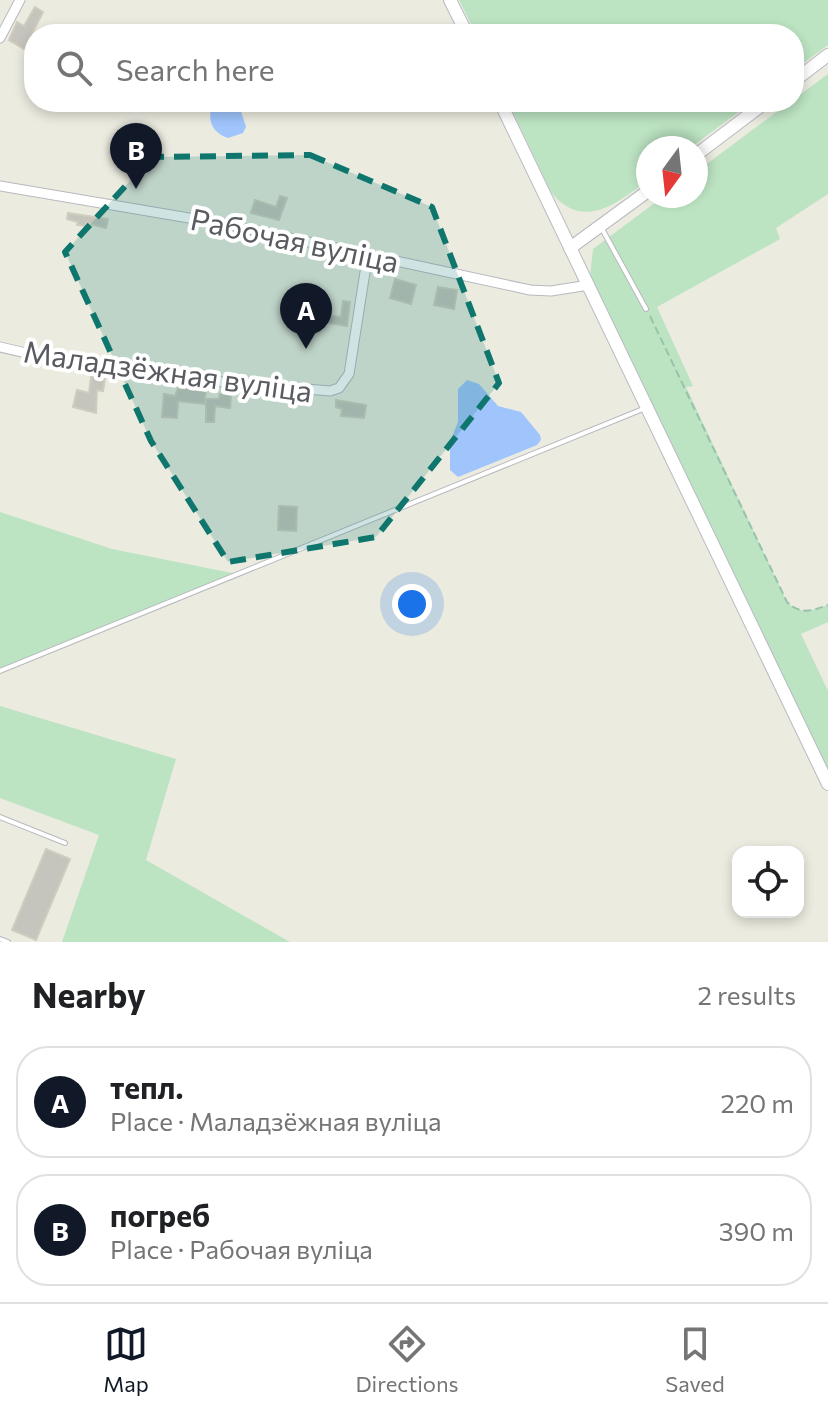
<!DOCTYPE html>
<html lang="en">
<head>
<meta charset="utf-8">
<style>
	:root { --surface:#fff; --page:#f2f2f2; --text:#202124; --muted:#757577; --line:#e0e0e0; --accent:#111827 }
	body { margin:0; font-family:Commissioner,sans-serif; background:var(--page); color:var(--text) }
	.controls { position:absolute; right:24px; bottom:24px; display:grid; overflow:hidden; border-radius:16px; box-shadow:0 4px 12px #0003 }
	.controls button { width:72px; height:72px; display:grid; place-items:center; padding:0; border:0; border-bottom:2px solid var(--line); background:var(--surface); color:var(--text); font:40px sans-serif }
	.compass { position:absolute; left:636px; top:136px; width:72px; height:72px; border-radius:50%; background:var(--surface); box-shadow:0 4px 12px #0003; rotate:195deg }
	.you { position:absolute; left:412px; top:604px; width:28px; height:28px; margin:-20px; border:6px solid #fff; border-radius:50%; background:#1a73e8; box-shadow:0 0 0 12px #1a73e833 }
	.badge { display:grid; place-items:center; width:52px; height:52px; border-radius:50%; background:var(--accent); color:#fff; font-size:26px; font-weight:700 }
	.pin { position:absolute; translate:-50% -66px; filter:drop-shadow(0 2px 4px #0008) }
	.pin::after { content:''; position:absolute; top:42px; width:28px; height:24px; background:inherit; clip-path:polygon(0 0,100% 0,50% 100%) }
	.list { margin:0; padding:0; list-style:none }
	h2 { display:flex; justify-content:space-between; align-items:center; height:104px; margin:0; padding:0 32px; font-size:34px }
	h2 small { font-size:26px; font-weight:400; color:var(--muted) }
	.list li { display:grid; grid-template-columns:52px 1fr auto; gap:24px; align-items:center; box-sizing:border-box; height:112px; margin:0 16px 16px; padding:0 16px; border:2px solid var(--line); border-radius:32px }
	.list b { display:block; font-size:30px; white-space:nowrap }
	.list p { margin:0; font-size:26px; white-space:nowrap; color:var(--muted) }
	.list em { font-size:26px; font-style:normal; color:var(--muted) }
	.icon { flex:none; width:44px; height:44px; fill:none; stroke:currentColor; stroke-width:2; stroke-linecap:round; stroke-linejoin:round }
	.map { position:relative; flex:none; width:828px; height:942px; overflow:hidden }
	.search { position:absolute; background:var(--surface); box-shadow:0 4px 12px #0003; left:24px; right:24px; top:24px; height:88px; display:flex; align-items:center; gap:20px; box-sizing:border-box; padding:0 28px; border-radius:32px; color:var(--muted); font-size:30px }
	.sheet { height:360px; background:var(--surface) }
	nav { display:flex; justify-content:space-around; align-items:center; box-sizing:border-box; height:112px; border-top:2px solid var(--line); background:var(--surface); font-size:22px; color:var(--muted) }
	nav a { display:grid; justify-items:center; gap:4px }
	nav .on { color:var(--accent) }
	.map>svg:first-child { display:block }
	.green { fill:#bce3c2 }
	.water { fill:#9fc5fc }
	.building { fill:#c6c5bd; stroke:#d0cdbf; stroke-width:2 }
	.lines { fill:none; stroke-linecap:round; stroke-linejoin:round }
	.lane-casing { stroke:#b8b9bf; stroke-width:6 }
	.street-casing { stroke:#b8b9bf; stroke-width:11 }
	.secondary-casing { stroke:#b9bbc2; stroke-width:14 }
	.path { stroke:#96c3aa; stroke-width:2; stroke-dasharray:8 4; stroke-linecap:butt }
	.lane { stroke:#fff; stroke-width:4 }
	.street { stroke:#fff; stroke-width:9 }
	.secondary { stroke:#fff; stroke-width:12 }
	.marked { fill:#0f766e; fill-opacity:0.2; stroke:#0f766e; stroke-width:6; stroke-dasharray:16 10; stroke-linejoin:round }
	.labels { text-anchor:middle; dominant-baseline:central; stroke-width:8; stroke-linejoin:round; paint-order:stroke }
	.street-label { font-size:30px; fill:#595b61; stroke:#fff }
</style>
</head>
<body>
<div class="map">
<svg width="828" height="942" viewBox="0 0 828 942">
	<rect width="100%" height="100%" fill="#ebebe0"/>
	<!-- green -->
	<g class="green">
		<path d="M459,0H828V45L794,70V34H476Z"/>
		<path d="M828,74V194L776,228L780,239L657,307L693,386L686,387L787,602C800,615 812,611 828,605V622L801,634L828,691V784L589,285L593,249L664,196H696V172L790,102H794V99Z"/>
		<path d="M508,102H752L690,148H648V180C617,203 583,232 551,192Z"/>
		<path d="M0,512L112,549L237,574L0,671Z"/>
		<path d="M0,706L176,759L146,860L290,942H62L99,835L0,798Z"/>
	</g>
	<!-- water -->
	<g class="water">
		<path d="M213,102H238L246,127L243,133L228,138C210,132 207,118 213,102Z"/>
		<path d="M467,380L479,384L498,406L521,412L540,435L541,440L537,445L458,477L450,470V442L458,422V389Z"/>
	</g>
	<!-- building -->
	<g class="building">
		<path d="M35,7L43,12L24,49L9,40L17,22L24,26Z"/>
		<path d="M280,196L287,198L279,220L251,213L255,200L276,207Z"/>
		<path d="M68,213L108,219L106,228L86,223V226L77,225L78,222L67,219Z"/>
		<path d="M395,279L416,285L411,304L390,298Z"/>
		<path d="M438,287L457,290L454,309L434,305Z"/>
		<path d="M343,301L350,302L347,326L322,322L323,315L341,317Z"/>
		<path d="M91,377L105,379L103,391L97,390L96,413L73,407L77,390L89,393Z"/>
		<path d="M178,388L206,391L204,404L178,401L177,418L162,417L164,394L175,396Z"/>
		<path d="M220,394L231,395L230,408L215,406L214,422H206V399H219Z"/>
		<path d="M336,400L366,405L364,418L341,416L342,409L336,407Z"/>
		<path d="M279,506L297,507L296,531L278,530Z"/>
		<path d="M46,849L70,859L36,940L12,930Z"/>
	</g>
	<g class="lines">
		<defs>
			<g id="lane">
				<path d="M601,227L646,309"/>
				<path d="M0,671L643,409"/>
				<path d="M0,817L65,843"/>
				<path d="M0,939L8,942"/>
			</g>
			<g id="street">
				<path d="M0,38L20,0"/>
				<path d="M0,186L230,225L530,290L551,291L589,285"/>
				<path d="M0,347L61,361L178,378L330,391L339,388L349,374L368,253"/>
			</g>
			<g id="secondary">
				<path d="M450,0L467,34"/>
				<path d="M794,81L828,55"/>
				<path d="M500,102L828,784"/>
				<path d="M696,155L766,102"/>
				<path d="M570,248L648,191"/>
			</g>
		</defs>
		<!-- lane casing -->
		<use href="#lane" class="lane-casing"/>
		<!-- street casing -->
		<use href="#street" class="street-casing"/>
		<!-- secondary casing -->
		<use href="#secondary" class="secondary-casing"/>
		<!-- path -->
		<path class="path" d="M650,316L787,602C800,615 812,611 828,605"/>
		<!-- lane -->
		<use href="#lane" class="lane"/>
		<!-- street -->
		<use href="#street" class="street"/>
		<!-- secondary -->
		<use href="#secondary" class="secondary"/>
	</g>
	<!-- marked area -->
	<path class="marked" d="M310,155L432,207L499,383L376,537L228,562L151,441L65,252L152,157Z"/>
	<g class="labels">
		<!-- street labels -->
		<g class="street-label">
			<text transform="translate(295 239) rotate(12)">Рабочая вуліца</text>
			<text transform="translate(168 370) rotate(8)">Маладзёжная вуліца</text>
		</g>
	</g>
</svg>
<div class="controls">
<button><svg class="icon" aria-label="locate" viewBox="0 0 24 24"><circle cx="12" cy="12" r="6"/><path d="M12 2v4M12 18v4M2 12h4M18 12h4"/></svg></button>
</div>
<svg class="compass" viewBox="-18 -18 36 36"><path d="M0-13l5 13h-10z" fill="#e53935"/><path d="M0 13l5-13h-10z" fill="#757577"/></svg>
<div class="you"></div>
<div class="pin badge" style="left:306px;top:349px">A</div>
<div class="pin badge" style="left:136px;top:189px">B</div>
<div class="search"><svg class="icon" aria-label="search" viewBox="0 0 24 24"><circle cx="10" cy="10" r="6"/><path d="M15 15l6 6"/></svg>Search here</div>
</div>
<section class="sheet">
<h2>Nearby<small>2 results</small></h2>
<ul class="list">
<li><span class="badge">A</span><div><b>тепл.</b><p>Place · Маладзёжная вуліца</p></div><em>220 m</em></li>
<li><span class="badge">B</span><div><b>погреб</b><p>Place · Рабочая вуліца</p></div><em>390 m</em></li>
</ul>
</section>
<nav>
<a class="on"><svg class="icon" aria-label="map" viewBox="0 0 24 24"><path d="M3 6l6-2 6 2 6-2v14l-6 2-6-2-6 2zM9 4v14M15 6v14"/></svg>Map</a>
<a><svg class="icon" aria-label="directions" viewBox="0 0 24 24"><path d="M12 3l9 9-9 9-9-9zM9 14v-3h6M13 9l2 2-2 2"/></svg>Directions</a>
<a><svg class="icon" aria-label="saved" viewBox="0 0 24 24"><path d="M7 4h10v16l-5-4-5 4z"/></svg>Saved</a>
</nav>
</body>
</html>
